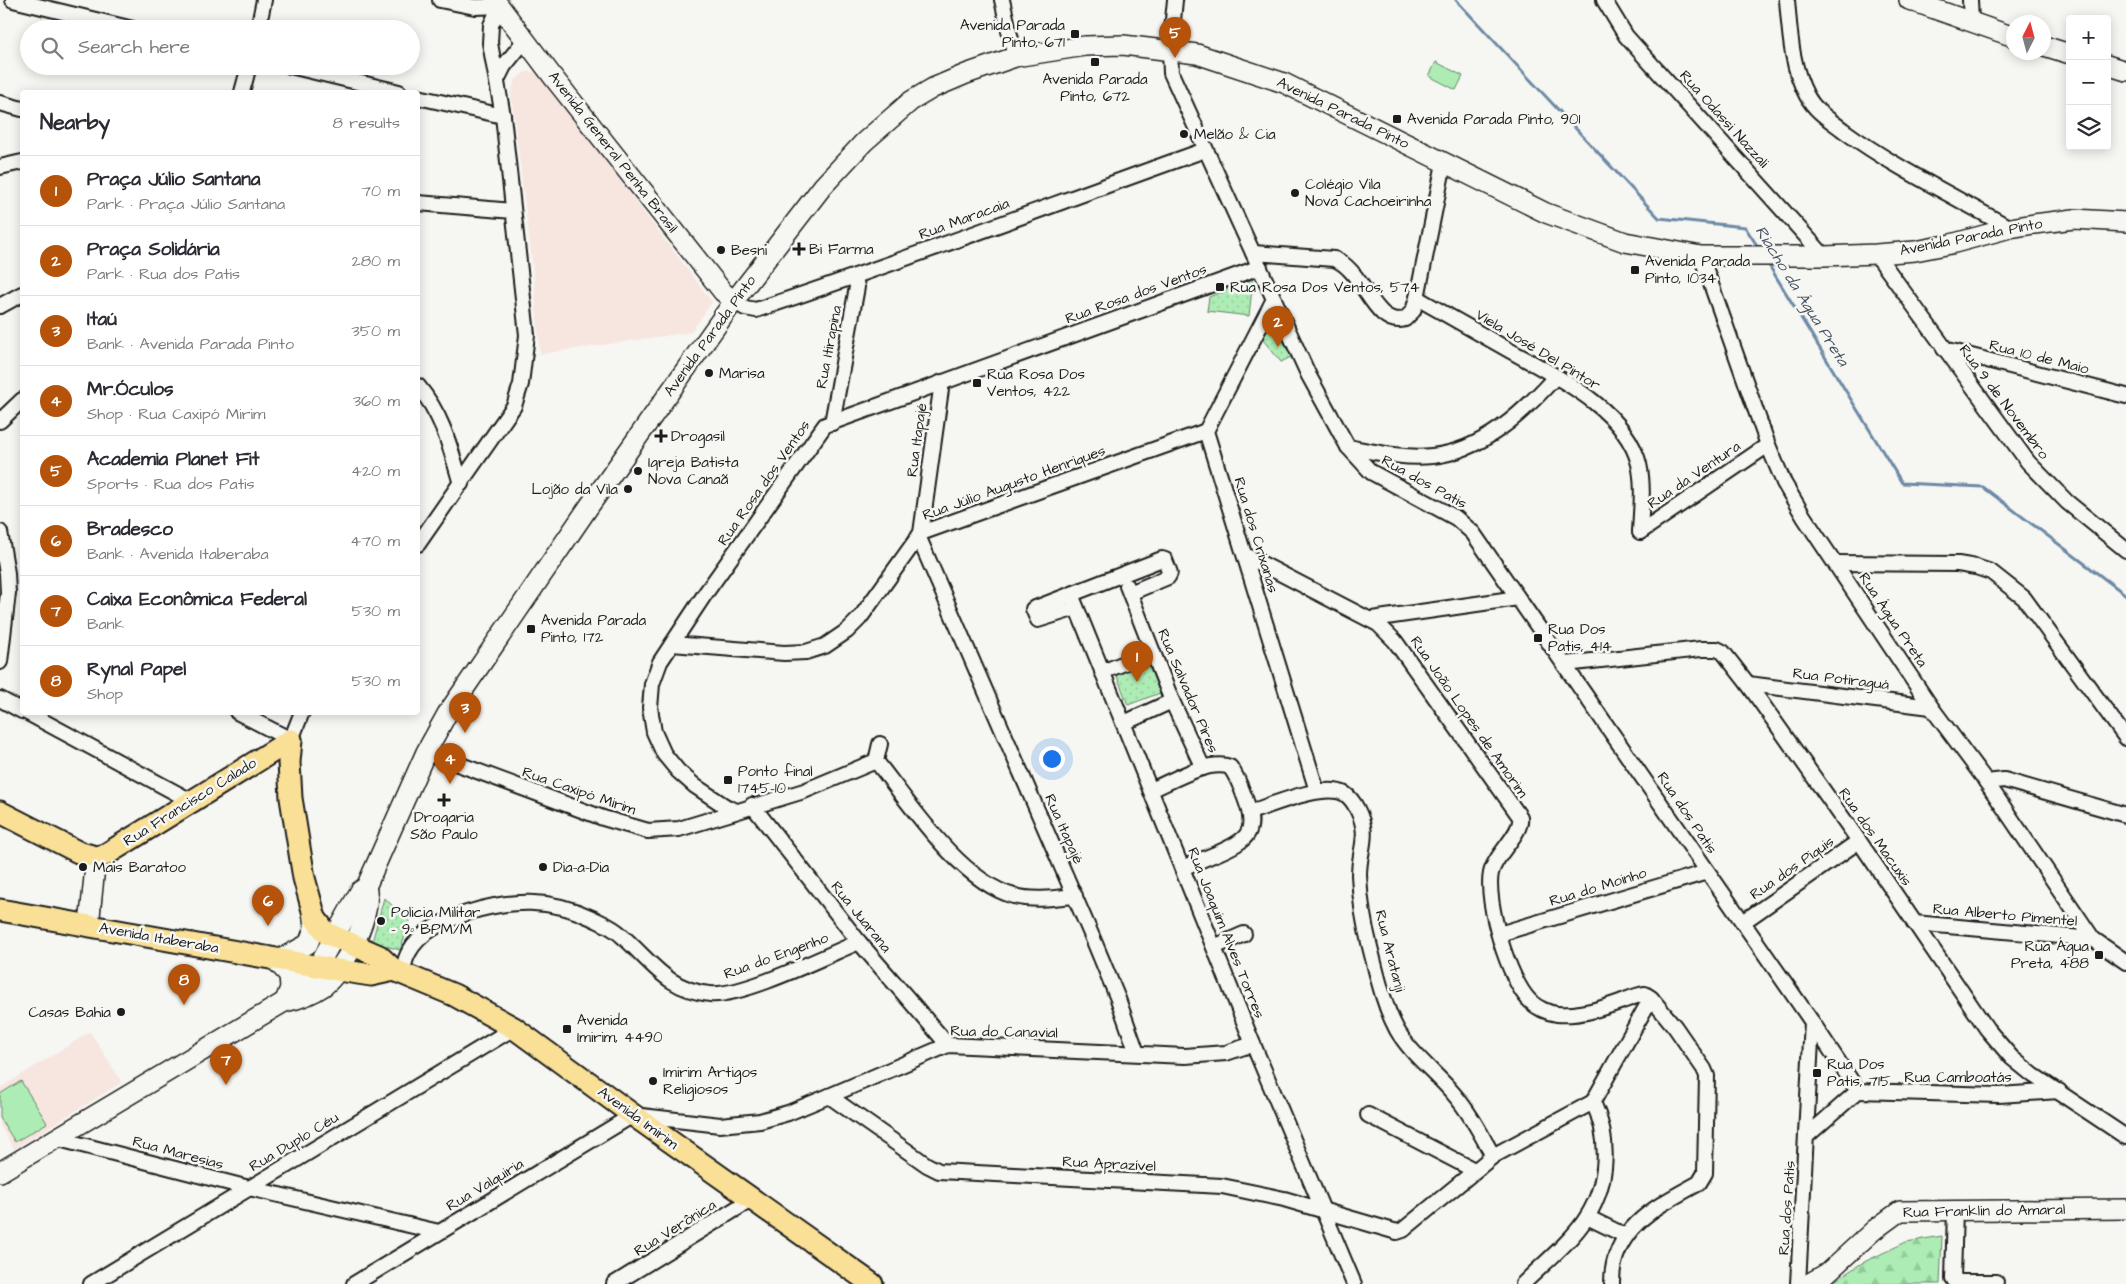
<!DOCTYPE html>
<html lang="en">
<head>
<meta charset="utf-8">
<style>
	:root { --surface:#fff; --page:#f7f7f7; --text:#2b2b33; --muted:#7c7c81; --line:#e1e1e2; --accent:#b45309 }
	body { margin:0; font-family:"Architects Daughter",sans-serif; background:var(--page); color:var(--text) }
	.controls { position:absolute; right:15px; top:15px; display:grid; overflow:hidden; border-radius:5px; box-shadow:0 2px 12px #0003 }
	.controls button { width:45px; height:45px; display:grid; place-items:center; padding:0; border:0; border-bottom:1px solid var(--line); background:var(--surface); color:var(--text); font:25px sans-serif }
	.compass { position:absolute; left:2006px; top:15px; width:45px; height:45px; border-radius:50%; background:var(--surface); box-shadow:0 2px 12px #0003; rotate:6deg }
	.you { position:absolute; left:1051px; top:758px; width:18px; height:18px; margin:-12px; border:4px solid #fff; border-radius:50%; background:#1a73e8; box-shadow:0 0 0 8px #1a73e833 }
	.badge { display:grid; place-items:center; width:32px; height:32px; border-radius:50%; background:var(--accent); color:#fff; font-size:16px; font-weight:700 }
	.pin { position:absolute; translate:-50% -41px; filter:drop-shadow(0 1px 2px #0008) }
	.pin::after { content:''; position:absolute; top:26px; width:18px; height:15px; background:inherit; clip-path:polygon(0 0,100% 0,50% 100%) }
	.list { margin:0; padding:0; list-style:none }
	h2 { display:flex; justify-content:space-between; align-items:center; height:65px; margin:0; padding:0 20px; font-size:21px }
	h2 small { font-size:16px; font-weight:400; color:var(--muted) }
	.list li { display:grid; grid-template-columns:32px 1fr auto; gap:15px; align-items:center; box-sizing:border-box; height:70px; padding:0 20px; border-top:1px solid var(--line) }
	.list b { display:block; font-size:19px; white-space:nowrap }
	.list p { margin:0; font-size:16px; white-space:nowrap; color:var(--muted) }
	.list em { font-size:16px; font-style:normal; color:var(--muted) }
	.icon { flex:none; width:28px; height:28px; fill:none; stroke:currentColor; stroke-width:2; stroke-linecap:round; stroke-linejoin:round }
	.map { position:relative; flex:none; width:2126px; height:1284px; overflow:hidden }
	.search { position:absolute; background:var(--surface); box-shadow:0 2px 12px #0003; left:20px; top:20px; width:400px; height:55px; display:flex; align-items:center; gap:12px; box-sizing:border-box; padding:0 18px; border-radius:28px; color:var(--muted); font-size:19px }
	.panel { position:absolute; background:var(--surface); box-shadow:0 2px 12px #0003; left:20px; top:90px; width:400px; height:625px; border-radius:5px }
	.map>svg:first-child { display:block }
	.built { fill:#f7e5e0 }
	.green { fill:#adecb4; stroke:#648468 }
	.forest { fill:url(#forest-firs); stroke:#648468 }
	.park { fill:url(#park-dots); stroke:#648468 }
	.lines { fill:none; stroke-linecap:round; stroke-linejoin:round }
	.stream { stroke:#6c89a4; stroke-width:3 }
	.street-casing { stroke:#1c1c1c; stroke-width:18 }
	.secondary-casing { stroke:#1c1c1c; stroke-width:22 }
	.primary-casing { stroke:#1c1c1c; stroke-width:25 }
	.street { stroke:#f6f6f2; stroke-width:14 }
	.secondary { stroke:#f6f6f2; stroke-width:19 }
	.primary { stroke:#f9e096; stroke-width:21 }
	.poi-dot { fill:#1c1c1c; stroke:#f6f6f2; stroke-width:2 }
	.labels { text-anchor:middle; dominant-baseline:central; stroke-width:5; stroke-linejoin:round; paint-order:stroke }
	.poi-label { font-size:15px; fill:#1c1c1c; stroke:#f6f6f2; text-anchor:start }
	.street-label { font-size:15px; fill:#1c1c1c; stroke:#f6f6f2 }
	.water-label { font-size:16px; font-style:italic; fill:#445260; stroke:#f6f6f2 }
</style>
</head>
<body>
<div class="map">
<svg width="2126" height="1284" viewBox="0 0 2126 1284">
	<defs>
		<pattern id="forest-firs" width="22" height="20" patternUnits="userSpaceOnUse" patternTransform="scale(1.25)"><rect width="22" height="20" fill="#adecb4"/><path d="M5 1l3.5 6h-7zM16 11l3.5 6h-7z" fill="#94ca9a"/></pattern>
		<pattern id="park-dots" width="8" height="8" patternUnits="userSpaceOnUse" patternTransform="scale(1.25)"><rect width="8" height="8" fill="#adecb4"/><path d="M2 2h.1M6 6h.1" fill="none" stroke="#94ca9a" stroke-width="1.8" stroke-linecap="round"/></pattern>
	</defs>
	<rect width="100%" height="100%" fill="#f6f6f2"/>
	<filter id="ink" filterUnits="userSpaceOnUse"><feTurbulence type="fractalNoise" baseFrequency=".02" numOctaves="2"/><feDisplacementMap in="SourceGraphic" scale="10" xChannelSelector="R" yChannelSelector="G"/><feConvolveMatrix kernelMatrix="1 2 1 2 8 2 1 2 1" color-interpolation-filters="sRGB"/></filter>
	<g filter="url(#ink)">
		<!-- built -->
		<g class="built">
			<path d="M525,72H538L712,302L691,332L540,354L533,268L511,93L515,80Z"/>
			<path d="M90,1032L122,1082L14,1149L0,1126V1088Z"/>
		</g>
		<!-- green -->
		<g class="green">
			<path d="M1436,62L1463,76L1456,90L1429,76Z"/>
			<path d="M21,1081L47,1123L15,1142L0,1118V1094Z"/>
		</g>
		<!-- forest -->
		<path class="forest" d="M1942,1236L1940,1284H1830L1862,1263L1906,1242Z"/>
		<!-- park -->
		<g class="park">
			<path d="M1253,279L1249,316L1207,311L1209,297Z"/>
			<path d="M1273,320L1291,357L1281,362L1259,335Z"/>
			<path d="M1146,659L1160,693L1128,705L1115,671Z"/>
			<path d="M384,898L410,921L400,950L372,942Z"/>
		</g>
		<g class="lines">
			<!-- stream -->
			<g class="stream">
				<path d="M1456,0L1659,218L1745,227L1760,250"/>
				<path d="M1767,262L1902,483L1983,487L2126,595"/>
			</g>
			<defs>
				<g id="street">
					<path d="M13,0L133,29"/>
					<path d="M1002,0L1015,57"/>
					<path d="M1175,0L1170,50L1171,73L1309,376L1348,447L1371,472L1456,518L1473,533L1812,1022L1798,1284"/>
					<path d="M1604,0L1626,36L1824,256"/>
					<path d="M1787,0C1790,33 1791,66 1807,96C1815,111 1830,120 1843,130C1895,168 1954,196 2010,228"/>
					<path d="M1970,0L1971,22"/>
					<path d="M258,29L264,0"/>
					<path d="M290,66L399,92"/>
					<path d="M497,80L504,66L525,40"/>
					<path d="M242,92L249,66"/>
					<path d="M418,97L503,116"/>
					<path d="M0,103L22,109"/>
					<path d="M0,167L22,162"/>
					<path d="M418,203L513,211"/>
					<path d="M1253,253L1334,259C1364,269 1373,328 1405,319L1413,311L1417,298L1444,163"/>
					<path d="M1876,254L2028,462L2067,502L2126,550"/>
					<path d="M1701,256L1768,445L1784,483L1804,517L1931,707L1983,777L2093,939L2126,962"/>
					<path d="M1417,298C1447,315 1477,332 1507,349C1553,375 1625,408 1639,464C1644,486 1641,510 1640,532"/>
					<path d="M1274,299L1206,431L1317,791"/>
					<path d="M734,301L745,308L756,310C907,260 1056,203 1205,150"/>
					<path d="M0,306L22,294"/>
					<path d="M1944,349L2126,396"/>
					<path d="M418,386C443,416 450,447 461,484"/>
					<path d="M0,421L22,400"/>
					<path d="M832,423L857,287L855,277"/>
					<path d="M1348,447C1375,452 1405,459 1432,456C1483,451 1524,412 1556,376"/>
					<path d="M0,532L7,573L8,593L0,662"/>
					<path d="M1640,532L1768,445"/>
					<path d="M921,533L1206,431"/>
					<path d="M919,538L1094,941L1118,999L1137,1053"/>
					<path d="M418,544L514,406L521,384L527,335L503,116L490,43L491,25L500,6L475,7L440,0"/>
					<path d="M1245,555L1378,624L1395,641L1520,817C1523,833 1495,854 1491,873C1485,902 1509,981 1530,1001C1537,1008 1548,1013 1557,1014C1579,1016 1600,1009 1620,1002C1628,999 1637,995 1645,994L1651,998L1675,1027L1704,1069L1707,1076L1705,1173L1699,1183C1657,1206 1611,1228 1612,1284"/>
					<path d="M1835,563L1958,564L1976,567L1991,572L2024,598L2126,738"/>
					<path d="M1127,586L1172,701L1203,768"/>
					<path d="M1071,594L1253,1044L1354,1284"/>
					<path d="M1076,608L1038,620L1033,609L1162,559L1165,560L1170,573L1168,577L1130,593"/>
					<path d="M1372,619L1518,598"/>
					<path d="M672,644L784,653L806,652L825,646L847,631L860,618L921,533L942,382"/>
					<path d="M1565,664L1701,649H1717L1723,652L1748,684L1859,841L1987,1029L2012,1058L2033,1075L2126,1137"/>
					<path d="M1102,672L1152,652"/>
					<path d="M1748,684L1931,707"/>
					<path d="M0,699L22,711"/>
					<path d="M26,712L191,801"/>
					<path d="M237,712L291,740L302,712"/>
					<path d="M1124,723L1172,701"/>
					<path d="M880,744L876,761C910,804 960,881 1014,896C1034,901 1055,898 1075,896"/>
					<path d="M426,752L603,818L648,831L679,829L804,791L876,761"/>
					<path d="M1986,782L2004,780L2126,815"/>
					<path d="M1151,790C1172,781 1208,759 1230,767C1237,776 1241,787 1245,798C1258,832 1248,840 1218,853C1206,858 1194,863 1182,868"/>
					<path d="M752,805L859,942L948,1045"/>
					<path d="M736,811L725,806L695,786L678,771L664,754L654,732L650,708L652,684L660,662L705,594L825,425L1260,267"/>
					<path d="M1250,812C1272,805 1325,782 1345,794C1351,798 1354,803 1357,809C1371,836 1359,848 1359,875C1360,899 1364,924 1370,947C1377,974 1383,1004 1397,1030C1411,1054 1434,1071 1452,1092C1469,1111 1481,1134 1493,1156"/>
					<path d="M1743,922L1859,841"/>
					<path d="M1914,923L2093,939"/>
					<path d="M1499,934L1707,872"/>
					<path d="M1214,947L1244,934"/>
					<path d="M402,973C404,967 405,958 409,952C420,931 446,920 467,913C511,899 550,898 592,918C602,923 613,927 621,935C651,961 667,990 710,994C743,997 825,956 859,942"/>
					<path d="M1812,1022L1858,1091"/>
					<path d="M1858,1091L1999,1095L2059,1091"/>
					<path d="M829,1096L927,1165L939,1171L1222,1186L1284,1199L1397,1232L1403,1230L1493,1156L1593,1102"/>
					<path d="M1593,1102L1651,998"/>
					<path d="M1368,1115L1474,1170"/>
					<path d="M1808,1135L1858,1091"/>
					<path d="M55,1138L249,1188L439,1232"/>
					<path d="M1955,1210L1953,1279L1960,1282H1996"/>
					<path d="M1587,1217L1626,1236"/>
					<path d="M91,1284L514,1028"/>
					<path d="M354,1284L633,1115L720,1125L760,1121L788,1113L829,1096L948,1045L1185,1056L1226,1053L1253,1044"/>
					<path d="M614,1284L752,1199"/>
					<path d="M1523,1284C1544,1263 1571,1242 1587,1217C1609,1182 1610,1138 1593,1102"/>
				</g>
				<g id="secondary">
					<path d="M495,0L553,77L723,292L734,301"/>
					<path d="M1909,0L2014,37"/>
					<path d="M2044,46L2070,54"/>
					<path d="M2107,65L2126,71"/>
					<path d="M89,926L96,857"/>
					<path d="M267,956L277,962L289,975L290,988L285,1001"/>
					<path d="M280,959L308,944L314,929L312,909"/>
					<path d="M285,1002C299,999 312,994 324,986C345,969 374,913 366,887"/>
					<path d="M0,1172L284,1002L318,966L360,891L366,887L426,752L447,714L590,505L734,301L823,186L864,142L911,101L933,88L966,74L1015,57L1085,46L1123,45L1197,54L1284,83L1546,213L1625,242L1701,256H1824L1876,254L1915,251L1951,244L2010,228L2034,224L2074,219L2126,222"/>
					<path d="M1808,1284L1827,1273L1874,1230L1900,1211L2126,1209"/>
				</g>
				<g id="primary">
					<path d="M291,740L289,762L291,798L304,878L315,918L326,933L379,956L394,970L454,995L514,1028L633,1115L872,1284"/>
					<path d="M0,812L78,852L96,857L105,855L291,740"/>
					<path d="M0,910L338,970L371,975L394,970"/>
				</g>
			</defs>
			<!-- street casing -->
			<use href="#street" class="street-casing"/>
			<!-- secondary casing -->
			<use href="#secondary" class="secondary-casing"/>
			<!-- primary casing -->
			<use href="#primary" class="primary-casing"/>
			<!-- street -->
			<use href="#street" class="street"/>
			<!-- secondary -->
			<use href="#secondary" class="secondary"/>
			<!-- primary -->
			<use href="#primary" class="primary"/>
		</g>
	</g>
	<!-- markers -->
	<g class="poi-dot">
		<rect x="1070" y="29" width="10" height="10" rx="2.5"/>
		<rect x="1090" y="57" width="10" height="10" rx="2.5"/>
		<rect x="1392" y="114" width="10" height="10" rx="2.5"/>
		<circle cx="1184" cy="134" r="5"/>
		<circle cx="1295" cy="193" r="5"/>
		<path d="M796.5 241.5h5v5h5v5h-5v5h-5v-5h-5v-5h5z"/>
		<circle cx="721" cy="250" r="5"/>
		<rect x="1630" y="265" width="10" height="10" rx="2.5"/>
		<rect x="1215" y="282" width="10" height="10" rx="2.5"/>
		<circle cx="709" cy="373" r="5"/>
		<rect x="972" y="378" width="10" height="10" rx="2.5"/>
		<path d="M658.5 428.5h5v5h5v5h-5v5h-5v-5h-5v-5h5z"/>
		<circle cx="638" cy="471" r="5"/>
		<circle cx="628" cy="489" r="5"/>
		<rect x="526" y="624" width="10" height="10" rx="2.5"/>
		<rect x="1533" y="633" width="10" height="10" rx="2.5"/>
		<rect x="723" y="775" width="10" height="10" rx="2.5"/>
		<path d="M441.5 792.5h5v5h5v5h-5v5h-5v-5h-5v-5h5z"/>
		<circle cx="83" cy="867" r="5"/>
		<circle cx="543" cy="867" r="5"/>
		<circle cx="381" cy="921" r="5"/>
		<rect x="2094" y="950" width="10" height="10" rx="2.5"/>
		<circle cx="121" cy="1012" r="5"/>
		<rect x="562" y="1024" width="10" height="10" rx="2.5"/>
		<rect x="1812" y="1068" width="10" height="10" rx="2.5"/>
		<circle cx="653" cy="1081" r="5"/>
	</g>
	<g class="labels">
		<!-- poi labels -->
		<g class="poi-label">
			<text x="1065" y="25" text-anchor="end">Avenida Parada<tspan x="1065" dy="17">Pinto, 671</tspan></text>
			<text x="1095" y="79" text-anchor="middle">Avenida Parada<tspan x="1095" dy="17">Pinto, 672</tspan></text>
			<text x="1407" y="119">Avenida Parada Pinto, 901</text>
			<text x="1194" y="134">Melão &amp; Cia</text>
			<text x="1305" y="184">Colégio Vila<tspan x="1305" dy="17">Nova Cachoeirinha</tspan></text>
			<text x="809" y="249">Bi Farma</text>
			<text x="731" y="250">Besni</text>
			<text x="1645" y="261">Avenida Parada<tspan x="1645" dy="17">Pinto, 1034</tspan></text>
			<text x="1230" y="287">Rua Rosa Dos Ventos, 574</text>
			<text x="719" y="373">Marisa</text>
			<text x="987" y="374">Rua Rosa Dos<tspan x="987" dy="17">Ventos, 422</tspan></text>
			<text x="671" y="436">Drogasil</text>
			<text x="648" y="462">Igreja Batista<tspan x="648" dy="17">Nova Canaã</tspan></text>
			<text x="618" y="489" text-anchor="end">Lojão da Vila</text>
			<text x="541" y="620">Avenida Parada<tspan x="541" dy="17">Pinto, 172</tspan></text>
			<text x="1548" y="629">Rua Dos<tspan x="1548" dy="17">Patis, 414</tspan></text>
			<text x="738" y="771">Ponto final<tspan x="738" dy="17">1745-10</tspan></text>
			<text x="444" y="817" text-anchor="middle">Drogaria<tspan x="444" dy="17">São Paulo</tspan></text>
			<text x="93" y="867">Mais Baratoo</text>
			<text x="553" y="867">Dia-a-Dia</text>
			<text x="391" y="912">Policia Militar<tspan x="391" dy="17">- 9º BPM/M</tspan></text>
			<text x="2089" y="946" text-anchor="end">Rua Água<tspan x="2089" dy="17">Preta, 488</tspan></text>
			<text x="111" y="1012" text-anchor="end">Casas Bahia</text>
			<text x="577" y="1020">Avenida<tspan x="577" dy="17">Imirim, 4490</tspan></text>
			<text x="1827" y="1064">Rua Dos<tspan x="1827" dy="17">Patis, 715</tspan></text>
			<text x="663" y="1072">Imirim Artigos<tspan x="663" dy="17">Religiosos</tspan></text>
		</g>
		<!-- street labels -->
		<g class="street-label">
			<text transform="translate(1343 113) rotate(26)">Avenida Parada Pinto</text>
			<text transform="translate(1724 119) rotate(48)">Rua Odassi Nazzali</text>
			<text transform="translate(613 152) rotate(52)">Avenida General Penha Brasil</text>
			<text transform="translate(964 219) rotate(-20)">Rua Maracaia</text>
			<text transform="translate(1971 237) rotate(-11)">Avenida Parada Pinto</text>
			<text transform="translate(1136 294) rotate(-20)">Rua Rosa dos Ventos</text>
			<text transform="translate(710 336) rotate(-54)">Avenida Parada Pinto</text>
			<text transform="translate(829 347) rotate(-79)">Rua Itirapina</text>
			<text transform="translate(1538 350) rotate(31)">Viela José Del Pintor</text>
			<text transform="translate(2039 357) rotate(14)">Rua 10 de Maio</text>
			<text transform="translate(2004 402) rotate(53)">Rua 9 de Novembro</text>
			<text transform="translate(917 440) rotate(-82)">Rua Itapajé</text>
			<text transform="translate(1694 475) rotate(-34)">Rua da Ventura</text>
			<text transform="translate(1424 482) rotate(29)">Rua dos Patis</text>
			<text transform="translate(764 483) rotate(-55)">Rua Rosa dos Ventos</text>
			<text transform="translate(1014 483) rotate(-20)">Rua Júlio Augusto Henriques</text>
			<text transform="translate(1256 535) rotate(73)">Rua dos Crixanas</text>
			<text transform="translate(1893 620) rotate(56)">Rua Água Preta</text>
			<text transform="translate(1841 679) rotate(7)">Rua Potiraguá</text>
			<text transform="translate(1188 691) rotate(67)">Rua Salvador Pires</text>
			<text transform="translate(1469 717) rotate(55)">Rua João Lopes de Amorim</text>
			<text transform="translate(579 791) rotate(19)">Rua Caxipó Mirim</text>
			<text transform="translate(190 802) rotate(-32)">Rua Francisco Calado</text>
			<text transform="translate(1687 813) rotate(56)">Rua dos Patis</text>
			<text transform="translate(1064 829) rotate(66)">Rua Itapajé</text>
			<text transform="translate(1875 837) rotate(55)">Rua dos Macuxis</text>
			<text transform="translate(1792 868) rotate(-35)">Rua dos Piquis</text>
			<text transform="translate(1598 887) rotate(-17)">Rua do Moinho</text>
			<text transform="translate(2005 915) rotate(5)">Rua Alberto Pimentel</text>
			<text transform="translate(861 917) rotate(51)">Rua Juarana</text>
			<text transform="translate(1226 933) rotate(68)">Rua Joaquim Alves Torres</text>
			<text transform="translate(159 938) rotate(10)">Avenida Itaberaba</text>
			<text transform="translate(1390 951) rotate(76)">Rua Aratanji</text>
			<text transform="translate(776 956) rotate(-20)">Rua do Engenho</text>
			<text transform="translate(1004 1032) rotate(1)">Rua do Canavial</text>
			<text x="1958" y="1077">Rua Camboatás</text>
			<text transform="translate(638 1118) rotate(36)">Avenida Imirim</text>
			<text transform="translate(294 1142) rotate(-31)">Rua Duplo Céu</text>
			<text transform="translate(178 1153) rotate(15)">Rua Maresias</text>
			<text transform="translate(1109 1164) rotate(3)">Rua Aprazível</text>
			<text transform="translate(485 1185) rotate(-31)">Rua Valquiria</text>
			<text transform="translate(1787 1208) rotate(-86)">Rua dos Patis</text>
			<text transform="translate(1984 1211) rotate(-1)">Rua Franklin do Amaral</text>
			<text transform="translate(675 1228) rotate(-32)">Rua Verônica</text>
		</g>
		<!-- water labels -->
		<g class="water-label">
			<text transform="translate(1802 296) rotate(58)">Riacho da Água Preta</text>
		</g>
	</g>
</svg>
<div class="controls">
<button>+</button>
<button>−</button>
<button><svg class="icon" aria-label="layers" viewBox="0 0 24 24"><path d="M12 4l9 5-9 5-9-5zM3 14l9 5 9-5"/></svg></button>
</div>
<svg class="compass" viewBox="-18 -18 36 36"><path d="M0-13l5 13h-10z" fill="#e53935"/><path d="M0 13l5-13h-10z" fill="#7c7c81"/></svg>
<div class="you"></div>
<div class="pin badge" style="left:1137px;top:682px">1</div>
<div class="pin badge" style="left:1278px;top:347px">2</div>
<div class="pin badge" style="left:465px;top:733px">3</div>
<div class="pin badge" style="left:450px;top:784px">4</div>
<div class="pin badge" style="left:1175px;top:58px">5</div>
<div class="pin badge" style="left:268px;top:926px">6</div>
<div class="pin badge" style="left:226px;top:1085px">7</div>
<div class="pin badge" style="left:184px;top:1005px">8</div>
<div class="search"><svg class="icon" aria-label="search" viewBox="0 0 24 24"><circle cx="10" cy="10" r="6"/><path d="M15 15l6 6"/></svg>Search here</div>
<section class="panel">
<h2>Nearby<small>8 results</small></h2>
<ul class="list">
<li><span class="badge">1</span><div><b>Praça Júlio Santana</b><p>Park · Praça Júlio Santana</p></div><em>70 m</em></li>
<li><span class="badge">2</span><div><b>Praça Solidária</b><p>Park · Rua dos Patis</p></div><em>280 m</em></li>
<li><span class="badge">3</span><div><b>Itaú</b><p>Bank · Avenida Parada Pinto</p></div><em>350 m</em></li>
<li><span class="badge">4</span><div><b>Mr.Óculos</b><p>Shop · Rua Caxipó Mirim</p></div><em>360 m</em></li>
<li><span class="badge">5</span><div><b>Academia Planet Fit</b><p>Sports · Rua dos Patis</p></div><em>420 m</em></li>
<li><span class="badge">6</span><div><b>Bradesco</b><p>Bank · Avenida Itaberaba</p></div><em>470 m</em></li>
<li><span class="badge">7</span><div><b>Caixa Econômica Federal</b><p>Bank</p></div><em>530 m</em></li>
<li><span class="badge">8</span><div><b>Rynal Papel</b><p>Shop</p></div><em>530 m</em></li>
</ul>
</section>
</div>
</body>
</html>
